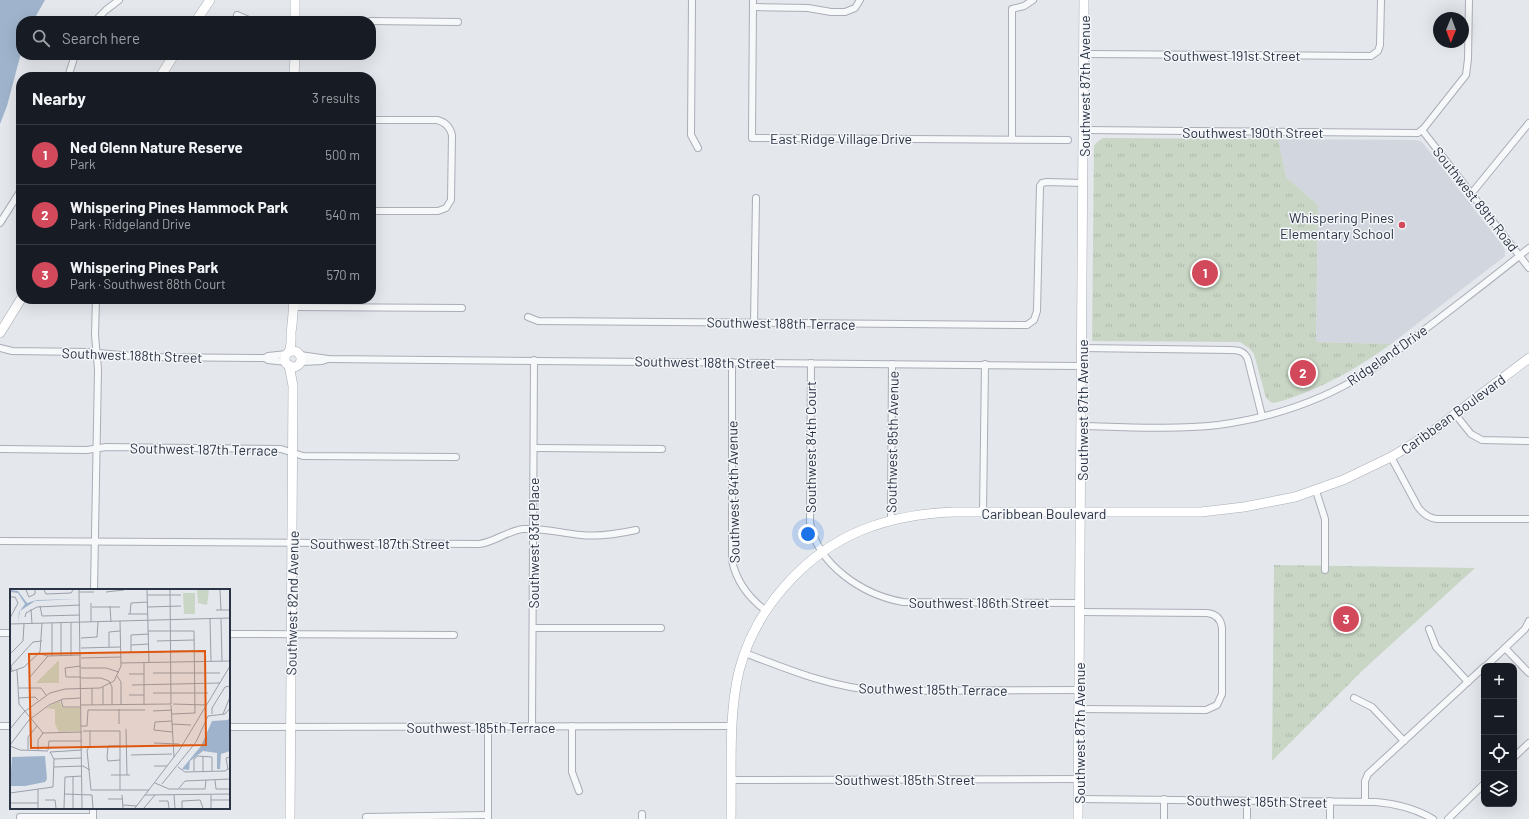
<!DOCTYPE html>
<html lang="en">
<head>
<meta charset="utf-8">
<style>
	:root { --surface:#171b24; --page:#20242c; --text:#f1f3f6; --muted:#9ea1a6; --line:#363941; --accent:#d1495b }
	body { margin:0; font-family:Barlow,sans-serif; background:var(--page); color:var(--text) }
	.controls { position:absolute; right:12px; bottom:12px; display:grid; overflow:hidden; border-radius:8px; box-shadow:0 4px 16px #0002 }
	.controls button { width:36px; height:36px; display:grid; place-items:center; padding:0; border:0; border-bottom:1px solid var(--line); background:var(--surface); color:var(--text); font:20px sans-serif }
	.compass { position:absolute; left:1433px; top:12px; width:36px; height:36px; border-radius:50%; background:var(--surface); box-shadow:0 4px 16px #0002; rotate:181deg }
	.you { position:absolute; left:808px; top:534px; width:14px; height:14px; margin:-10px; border:3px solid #fff; border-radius:50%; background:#1a73e8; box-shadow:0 0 0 6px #1a73e833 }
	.badge { display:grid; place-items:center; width:26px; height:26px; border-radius:50%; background:var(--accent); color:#fff; font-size:13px; font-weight:700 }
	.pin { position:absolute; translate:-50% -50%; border:2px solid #fff; box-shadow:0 1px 4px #0006 }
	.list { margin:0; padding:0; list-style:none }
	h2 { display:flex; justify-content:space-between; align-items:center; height:52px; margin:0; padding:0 16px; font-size:17px }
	h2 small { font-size:13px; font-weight:400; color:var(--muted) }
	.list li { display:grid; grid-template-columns:26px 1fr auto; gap:12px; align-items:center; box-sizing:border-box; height:60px; padding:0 16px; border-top:1px solid var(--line) }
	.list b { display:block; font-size:15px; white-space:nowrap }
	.list p { margin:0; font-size:13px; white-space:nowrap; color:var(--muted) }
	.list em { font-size:13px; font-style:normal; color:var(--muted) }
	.icon { flex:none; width:22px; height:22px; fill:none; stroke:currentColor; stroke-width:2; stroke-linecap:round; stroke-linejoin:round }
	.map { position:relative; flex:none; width:1529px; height:819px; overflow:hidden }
	.search { position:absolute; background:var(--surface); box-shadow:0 4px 16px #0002; left:16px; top:16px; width:360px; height:44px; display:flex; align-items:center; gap:10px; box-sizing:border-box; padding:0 14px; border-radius:16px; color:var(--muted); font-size:15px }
	.panel { position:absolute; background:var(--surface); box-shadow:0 4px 16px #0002; left:16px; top:72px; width:360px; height:232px; border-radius:16px }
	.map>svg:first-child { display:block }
	.built { fill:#d2d6de }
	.grass { fill:url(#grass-tufts) }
	.water { fill:#9fb4cc }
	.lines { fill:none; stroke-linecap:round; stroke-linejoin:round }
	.street-casing { stroke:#a9aeb7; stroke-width:8 }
	.secondary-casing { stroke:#a9aeb7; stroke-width:10 }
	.street { stroke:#f7f8fa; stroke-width:6 }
	.secondary { stroke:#fff; stroke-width:9 }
	.poi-dot { fill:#d1495b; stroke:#f4f6f9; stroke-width:1.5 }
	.labels { text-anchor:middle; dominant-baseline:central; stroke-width:3; stroke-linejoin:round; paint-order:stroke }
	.street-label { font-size:14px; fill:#2b3445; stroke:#f4f6f9 }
	.poi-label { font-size:14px; fill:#2b3445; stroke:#f4f6f9; text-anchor:end }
	.inset-road { fill:none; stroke:#9a9fa9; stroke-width:1 }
	.view { fill:#df570f; fill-opacity:0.15; stroke:#df570f; stroke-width:2 }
	.inset-edge { fill:none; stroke:#2b3445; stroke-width:2 }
</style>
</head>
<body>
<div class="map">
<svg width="1529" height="819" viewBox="0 0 1529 819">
	<defs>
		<pattern id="grass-tufts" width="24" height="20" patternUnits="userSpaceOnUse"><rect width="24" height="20" fill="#c9d6c5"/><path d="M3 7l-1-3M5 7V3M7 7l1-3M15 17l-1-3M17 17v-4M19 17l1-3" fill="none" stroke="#adb8ab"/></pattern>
	</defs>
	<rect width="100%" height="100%" fill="#e4e7ec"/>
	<!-- built -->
	<path class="built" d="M1278,139L1416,140L1422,142L1503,246L1505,251V256L1391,344L1316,342L1318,205L1286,177Z"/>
	<!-- grass -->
	<g class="grass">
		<path d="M1103,138L1278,139L1286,177L1318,205L1316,342L1391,344C1362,365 1330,384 1296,396C1288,399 1280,402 1272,403L1266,398L1254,354L1249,348L1240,342L1092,341L1094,146L1097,142Z"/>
		<path d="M1274,565L1475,568L1363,670L1272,761Z"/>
	</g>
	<!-- water -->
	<path class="water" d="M0,0H45L33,21H21V53L7,106L0,124Z"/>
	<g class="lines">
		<defs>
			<g id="street">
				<path d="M692,0L691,135L698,148"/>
				<path d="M753,0L752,138L1068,140"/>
				<path d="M753,7L808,8L831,12H845L855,8L860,0"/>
				<path d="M237,15L251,21"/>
				<path d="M95,21L106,10L119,0"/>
				<path d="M371,21L458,22"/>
				<path d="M1084,54L1371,56L1378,51L1380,45L1381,0"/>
				<path d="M68,77L75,55"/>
				<path d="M371,120H437C446,122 450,127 452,135L451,200L446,208L438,211H371"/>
				<path d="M1084,130L1418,133L1424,128L1466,75L1468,59L1469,0"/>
				<path d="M1422,130L1529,268"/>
				<path d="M1012,139V9L1024,6L1033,0"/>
				<path d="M1471,194L1529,123"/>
				<path d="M0,223L21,190"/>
				<path d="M294,307L462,308"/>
				<path d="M528,317L538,321L1027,325L1034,320L1037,311L1040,186L1042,183L1047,182L1083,183"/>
				<path d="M754,323L756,198"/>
				<path d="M0,348L12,351L87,352L144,357L265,358L268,360L286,362"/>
				<path d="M1082,348L1230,350C1238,350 1245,351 1248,360L1262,416"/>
				<path d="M300,355L328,359L1082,366"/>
				<path d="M265,358L268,356L287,354"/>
				<path d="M301,362L322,361L328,359"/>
				<path d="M732,362V560C736,581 749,598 766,611"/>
				<path d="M811,363L810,522C817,565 863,595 903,602L1080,603"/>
				<path d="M1455,414L1471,434L1482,440L1529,441"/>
				<path d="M1082,426C1127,427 1173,430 1218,425C1269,418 1322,401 1366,373C1390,358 1413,338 1436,321C1467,297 1499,273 1529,248"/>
				<path d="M534,448L662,449"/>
				<path d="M0,449L87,450L106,447L281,449L303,456L456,457"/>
				<path d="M1391,457L1418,507C1423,514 1428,518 1437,519H1529"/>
				<path d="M1316,491L1325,519V570"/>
				<path d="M983,513L985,364"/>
				<path d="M891,520L892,364"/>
				<path d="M0,541L479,544C495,542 507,531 523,529C545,528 560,533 581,535C600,537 618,534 636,530"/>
				<path d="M94,590L98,369L95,335L96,299"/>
				<path d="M533,628H661"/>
				<path d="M1429,629L1436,647L1468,682"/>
				<path d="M0,633H11"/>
				<path d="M229,634L454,635"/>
				<path d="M1505,648L1529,673"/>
				<path d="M745,653C789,670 833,688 881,691L1079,690"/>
				<path d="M1486,666L1525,629L1529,621"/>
				<path d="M1354,698L1372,707L1404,741"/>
				<path d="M1079,709L1206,710L1217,705L1222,694V628C1221,619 1216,614 1207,613L1080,612"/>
				<path d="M0,726H11"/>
				<path d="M572,726V772L579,791"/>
				<path d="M229,727L732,726"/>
				<path d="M532,727L534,360"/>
				<path d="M1514,757L1529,743"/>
				<path d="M732,780L1079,779"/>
				<path d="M1078,799L1376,802C1397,804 1415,808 1433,819"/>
				<path d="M1365,802V781L1368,774L1484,667"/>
				<path d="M20,817H93"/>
				<path d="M366,817L488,815"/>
				<path d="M93,819V808"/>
				<path d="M488,819V727"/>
				<path d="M642,819V814"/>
				<path d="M1164,819V799"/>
				<path d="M1247,819V801"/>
				<path d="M1330,819V801"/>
				<path d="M1448,819L1484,784"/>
			</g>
			<g id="secondary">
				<path d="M196,21L210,0"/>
				<path d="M295,21V0"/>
				<path d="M160,77L174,55"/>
				<path d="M294,77L295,55"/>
				<path d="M0,333L21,299"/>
				<circle cx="293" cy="359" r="8"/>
				<path d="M289,352C292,345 291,339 291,332C293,321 293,310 294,299"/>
				<path d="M289,365L293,386L290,819"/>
				<path d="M731,819C732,772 728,717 739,671C755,609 804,554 862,530C892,518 922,513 954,512H1201L1244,507L1295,497L1343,480L1391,457L1429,434L1529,358"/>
				<path d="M1078,819L1084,0"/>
			</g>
		</defs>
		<!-- street casing -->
		<use href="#street" class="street-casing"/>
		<!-- secondary casing -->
		<use href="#secondary" class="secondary-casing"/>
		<!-- street -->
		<use href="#street" class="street"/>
		<!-- secondary -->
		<use href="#secondary" class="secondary"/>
	</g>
	<!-- markers -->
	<circle class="poi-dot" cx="1402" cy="225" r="4"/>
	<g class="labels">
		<!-- street labels -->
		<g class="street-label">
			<text x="1232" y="55">Southwest 191st Street</text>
			<text transform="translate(1084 86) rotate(-90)">Southwest 87th Avenue</text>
			<text x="1253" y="132">Southwest 190th Street</text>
			<text x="841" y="138">East Ridge Village Drive</text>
			<text transform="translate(1476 199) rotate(52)">Southwest 89th Road</text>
			<text transform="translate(781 323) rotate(1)">Southwest 188th Terrace</text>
			<text transform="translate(132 355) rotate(2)">Southwest 188th Street</text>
			<text transform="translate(1387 355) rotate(-35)">Ridgeland Drive</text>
			<text transform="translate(705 362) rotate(1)">Southwest 188th Street</text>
			<text transform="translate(1082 410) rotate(-90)">Southwest 87th Avenue</text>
			<text transform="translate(1453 414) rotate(-36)">Caribbean Boulevard</text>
			<text transform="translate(892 442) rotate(-89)">Southwest 85th Avenue</text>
			<text transform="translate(810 447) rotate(-90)">Southwest 84th Court</text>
			<text transform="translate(204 449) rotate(1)">Southwest 187th Terrace</text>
			<text transform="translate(733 492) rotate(-91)">Southwest 84th Avenue</text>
			<text x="1044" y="513">Caribbean Boulevard</text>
			<text x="380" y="543">Southwest 187th Street</text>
			<text transform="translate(533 543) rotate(-90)">Southwest 83rd Place</text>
			<text x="979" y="602">Southwest 186th Street</text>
			<text transform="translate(292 603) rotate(-89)">Southwest 82nd Avenue</text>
			<text transform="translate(933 689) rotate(1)">Southwest 185th Terrace</text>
			<text x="481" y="727">Southwest 185th Terrace</text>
			<text transform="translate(1079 733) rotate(-90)">Southwest 87th Avenue</text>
			<text x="905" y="779">Southwest 185th Street</text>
			<text transform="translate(1257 801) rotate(1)">Southwest 185th Street</text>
		</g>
		<!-- poi labels -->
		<g class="poi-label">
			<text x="1394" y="217">Whispering Pines<tspan x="1394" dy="16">Elementary School</tspan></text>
		</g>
	</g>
	<!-- overview -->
	<g transform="translate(10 589)">
		<rect width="220" height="220" fill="#e4e7ec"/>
		<path d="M49,71V94H26ZM49,112L53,119H70V142L49,143L45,135V120L36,119Z" fill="#c9d6c5"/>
		<path d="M187,1H199L197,16L188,14ZM173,4H185V25H174Z" fill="#c9d6c5"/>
		<path d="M0,1L8,2L17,14L27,11L68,10L25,12L10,22L8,34L9,23L15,15L8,4L0,3ZM220,127V162L211,165L210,180H207V164L193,162L180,172L179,181L172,180L191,157L202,132L218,131ZM2,168L35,167L37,190L35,193L15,197H0Z" fill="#9fb4cc"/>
		<path class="inset-road" d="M16,1L19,8L25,5V1M34,1L36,5L61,4L63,1M69,1L72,219M137,1L139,74M160,1L161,115M210,1L211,21M69,3H84M96,3L114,1M137,6H171M0,8H5L8,14L0,29M81,14V33M30,17L32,27L70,26M100,17L101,33M82,18H110M138,18L171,17M21,20L22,35M206,21H220M118,25H138M120,25L121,14L138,13M15,28L16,24L27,18L70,16M200,30L201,72M211,30L212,72M42,34V67M51,34V67M61,34V67M0,35L220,29M138,42H184L185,124L162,125M71,49L87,48L88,33M147,52L184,51M121,56L139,55M99,58V43L110,42M71,59L110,58M161,62H184M139,63H153M29,64L37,67L71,66M121,64V46L139,45M0,65L13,52L14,35M71,69L111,68M111,74L220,72M134,74V116M71,77L55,79L56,88H71M71,79H96L109,83M7,81L9,115L33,144M2,82L1,77L23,53L32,52M0,83L14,78L30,63L32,34M143,84H210M119,85H134M107,87L111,93V116M19,89L38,67M71,89H91L99,92L102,98V116M122,96L210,94M93,98V116M9,99H31L36,106M82,99V116M143,104H198M119,106H134M9,109L25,108L28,111M51,111L53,118H71M163,115L196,116M71,116L161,115M161,116L164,168M109,120V135M143,122L162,121M202,125V119L215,98L220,97M213,125L220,108M162,132L145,133L144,141L162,143M162,135L181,136M71,137H77L78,121H135M0,140L14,123L40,104L55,100L90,99L104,92L111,77L110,32M116,140L117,186M73,142H110V201M80,142V157L77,161L81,201H139M33,144L72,143M144,154L169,155M0,156L19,131L39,116L53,110L71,109M0,157L10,161L38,162M110,157H98L97,169L98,172L110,171M18,161V148L27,137M28,161V151L33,144M38,161L39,152H72M40,163L72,161M121,166L162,165M44,170L72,169M144,177H157M44,178L73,177L80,181M168,178L175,183L215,182L220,179M218,180L216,169L220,168M184,182V170L188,167L202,168V182M193,182V167M101,186H120M63,187V219M205,191L206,200H220M145,194L159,200H195L196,191M152,195L186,153L198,127L215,125L220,119M169,199L175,192L220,190M28,200V219M0,204L43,198L44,170L40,163M54,205L82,206L83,219M112,206L113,219M135,206L220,205M164,206L165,219M201,206V219M98,210H113M35,211H45L46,219M201,211H220M149,212H158L159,219M0,214H28M113,216L127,217M54,219L55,188L72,187M125,219L170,160L220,77M134,219L145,206M172,219V212L190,211L193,219"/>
		<path class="view" d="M195,62L196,156L21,159L19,65Z"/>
		<rect width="220" height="220" class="inset-edge"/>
	</g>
</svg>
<div class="controls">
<button>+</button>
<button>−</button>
<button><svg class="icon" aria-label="locate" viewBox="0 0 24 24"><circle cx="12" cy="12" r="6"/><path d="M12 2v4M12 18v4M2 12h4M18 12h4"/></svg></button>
<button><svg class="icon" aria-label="layers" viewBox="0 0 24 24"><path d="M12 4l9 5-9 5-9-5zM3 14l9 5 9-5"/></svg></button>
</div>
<svg class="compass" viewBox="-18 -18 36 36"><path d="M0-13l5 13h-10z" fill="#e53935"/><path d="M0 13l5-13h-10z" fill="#9ea1a6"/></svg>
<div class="you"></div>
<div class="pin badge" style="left:1205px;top:273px">1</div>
<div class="pin badge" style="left:1303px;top:373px">2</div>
<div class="pin badge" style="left:1346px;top:619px">3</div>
<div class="search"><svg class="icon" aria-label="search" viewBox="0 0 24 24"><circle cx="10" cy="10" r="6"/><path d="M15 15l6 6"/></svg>Search here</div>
<section class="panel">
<h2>Nearby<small>3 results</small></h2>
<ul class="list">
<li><span class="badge">1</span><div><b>Ned Glenn Nature Reserve</b><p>Park</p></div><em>500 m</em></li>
<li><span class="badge">2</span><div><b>Whispering Pines Hammock Park</b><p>Park · Ridgeland Drive</p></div><em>540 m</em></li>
<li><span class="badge">3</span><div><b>Whispering Pines Park</b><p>Park · Southwest 88th Court</p></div><em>570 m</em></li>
</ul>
</section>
</div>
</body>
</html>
